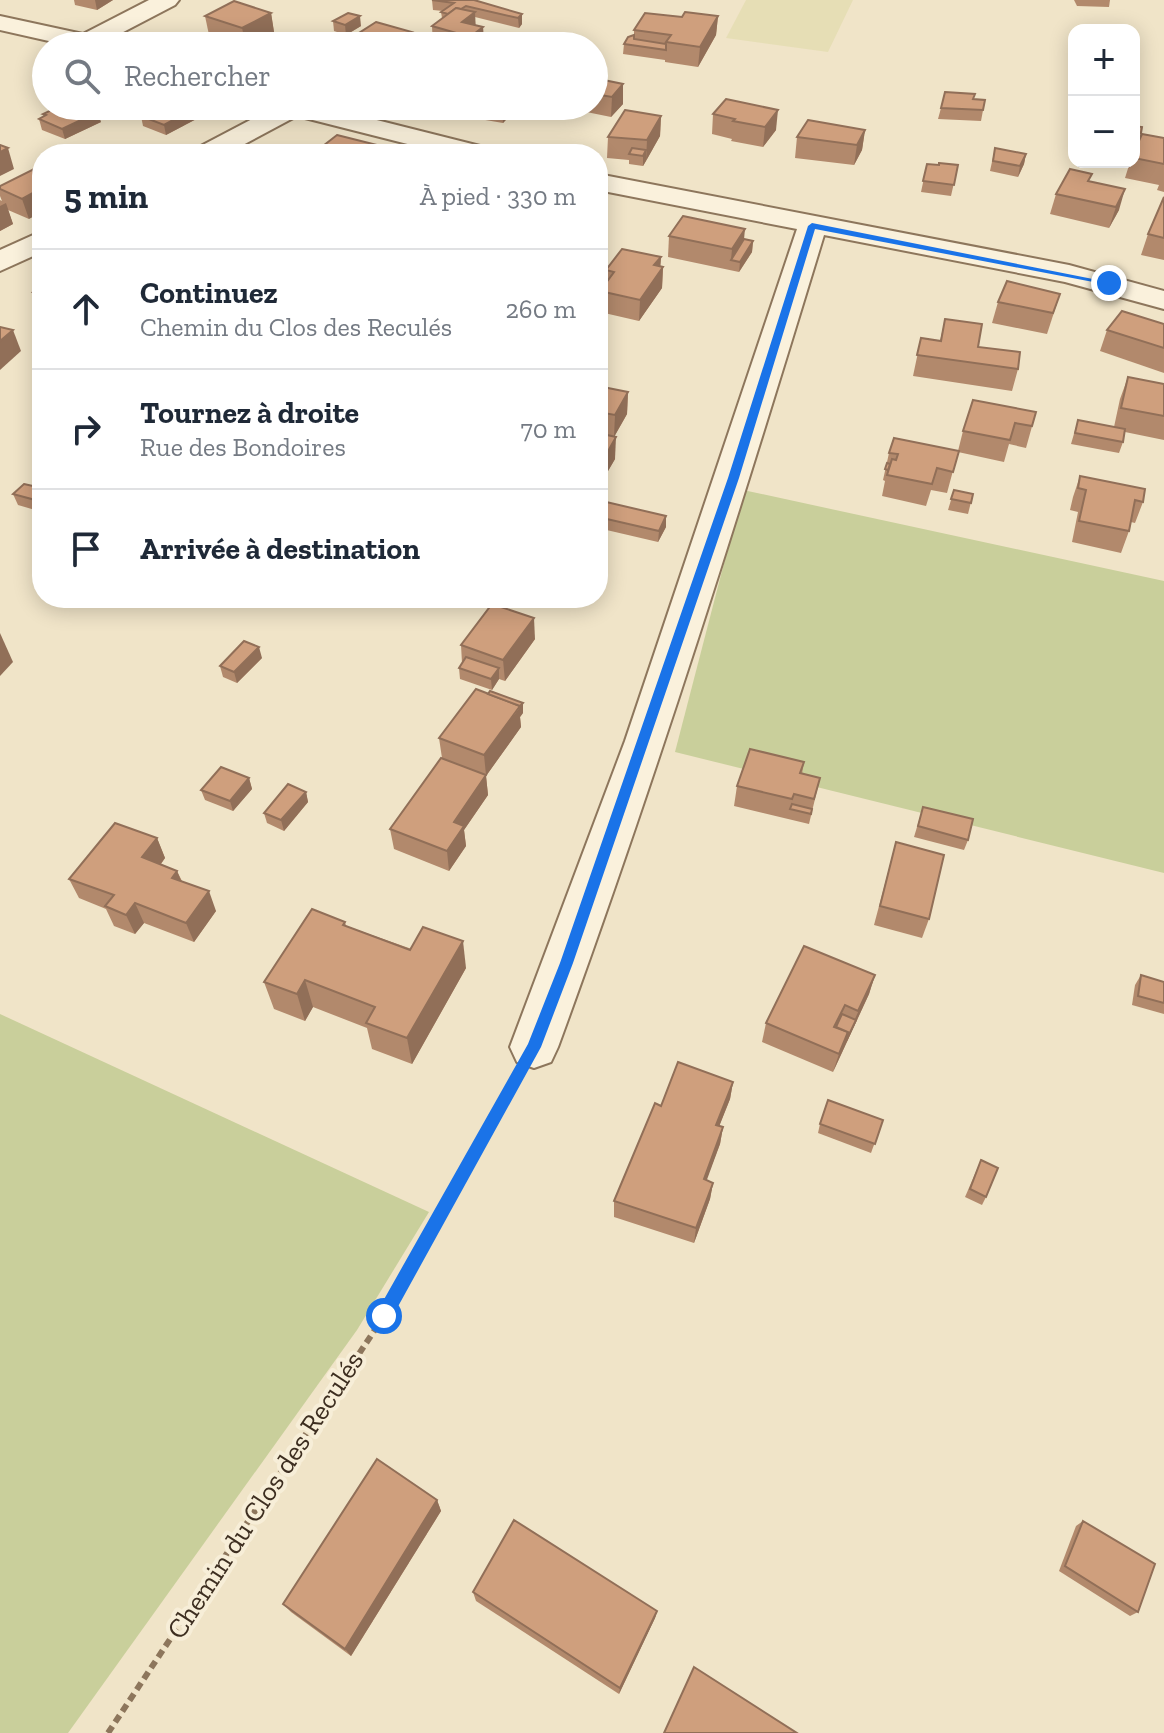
<!DOCTYPE html>
<html lang="fr">
<head>
<meta charset="utf-8">
<style>
	:root { --surface:#fff; --page:#f6f6f7; --text:#1f2937; --muted:#747a83; --line:#e0e1e3 }
	body { margin:0; font-family:"Zilla Slab",serif; background:var(--page); color:var(--text) }
	.controls { position:absolute; right:24px; top:24px; display:grid; overflow:hidden; border-radius:16px; box-shadow:0 4px 20px #0003 }
	.controls button { width:72px; height:72px; display:grid; place-items:center; padding:0; border:0; border-bottom:2px solid var(--line); background:var(--surface); color:var(--text); font:40px sans-serif }
	.stop { position:absolute; width:24px; height:24px; margin:-18px; border:6px solid #1a73e8; border-radius:50%; background:#fff }
	.stop.end { background:#1a73e8; border-color:#fff; box-shadow:0 2px 8px #0008 }
	.list { margin:0; padding:0; list-style:none }
	h2 { display:flex; justify-content:space-between; align-items:center; height:104px; margin:0; padding:0 32px; font-size:34px }
	h2 small { font-size:26px; font-weight:400; color:var(--muted) }
	.list li { display:grid; grid-template-columns:52px 1fr auto; gap:24px; align-items:center; box-sizing:border-box; height:120px; padding:0 32px; border-top:2px solid var(--line) }
	.list b { display:block; font-size:30px; white-space:nowrap }
	.list p { margin:0; font-size:26px; white-space:nowrap; color:var(--muted) }
	.list em { font-size:26px; font-style:normal; color:var(--muted) }
	.icon { flex:none; width:44px; height:44px; fill:none; stroke:currentColor; stroke-width:2; stroke-linecap:round; stroke-linejoin:round }
	.map { position:relative; flex:none; width:1164px; height:1733px; overflow:hidden }
	.search { position:absolute; background:var(--surface); box-shadow:0 4px 20px #0003; left:32px; top:32px; width:576px; height:88px; display:flex; align-items:center; gap:20px; box-sizing:border-box; padding:0 28px; border-radius:44px; color:var(--muted); font-size:30px }
	.panel { position:absolute; background:var(--surface); box-shadow:0 4px 20px #0003; left:32px; top:144px; width:576px; height:464px; border-radius:32px }
	.map>svg:first-child { display:block }
	.farmland { fill:#e6deb5 }
	.green { fill:#c9cf9b }
	.lines { fill:none; stroke-linecap:round; stroke-linejoin:round }
	.street-casing { stroke:#8d765c; stroke-width:4 }
	.path-far1 { stroke:#8d765c; stroke-width:5; stroke-dasharray:6 4; stroke-linecap:butt }
	.path { stroke:#8d765c; stroke-width:6; stroke-dasharray:8 5; stroke-linecap:butt }
	.street { fill:#faf1dc; fill-rule:evenodd }
	.wall { fill:#b2896c }
	.shaded-wall { fill:#916f58 }
	.building { fill:#cf9f7d; stroke:#916f58; stroke-width:2 }
	.route { fill:#1a73e8 }
	.labels { text-anchor:middle; dominant-baseline:central; stroke-width:8; stroke-linejoin:round; paint-order:stroke }
	.street-label { font-size:28px; fill:#3d2e20; stroke:#f7eed8 }
</style>
</head>
<body>
<div class="map">
<svg width="1164" height="1733" viewBox="0 0 1164 1733">
	<rect width="100%" height="100%" fill="#f0e4c8"/>
	<!-- farmland -->
	<path class="farmland" d="M746,0H853L828,52L726,38Z"/>
	<!-- green -->
	<g class="green">
		<path d="M743,490L1164,581V873L675,752Z"/>
		<path d="M0,1014L429,1212L357,1330L68,1733H0Z"/>
	</g>
	<g class="lines">
		<defs>
			<g id="street">
				<path d="M149,0H179L175,5L108,40L115,46H71L0,30V16L83,34Z"/>
				<path d="M277,106H321L488,148L492,154H447L297,116L226,154H193L197,148Z"/>
				<path d="M598,174L1069,265L1164,291V309L1065,282L824,235C741,508 656,779 558,1047L551,1062L534,1068L517,1062L510,1047L625,741L797,229L598,190Z"/>
				<path d="M42,231V252L0,271V250Z"/>
			</g>
		</defs>
		<!-- street casing -->
		<use href="#street" class="street-casing"/>
		<!-- path-far1 -->
		<path class="path-far1" d="M493,1121L514,1082"/>
		<!-- path -->
		<path class="path" d="M108,1733L384,1316L494,1119"/>
		<!-- street -->
		<use href="#street" class="street"/>
	</g>
	<!-- wall -->
	<g class="wall">
		<path d="M74,0H113L97,10L75,5Z"/>
		<path d="M432,0H474L522,14V24L519,28L475,17V25L483,27L484,46H433L432,26L442,18L441,12L443,11L433,10Z"/>
		<path d="M1074,0H1110L1109,7L1077,6Z"/>
		<path d="M271,13L274,32L249,46H242L209,35L205,16Z"/>
		<path d="M718,16L716,35L698,67L665,62V60L623,54L624,44L634,35V30L682,17Z"/>
		<path d="M333,21L361,26L346,35L334,31Z"/>
		<path d="M359,33L413,42L406,46H371L360,43Z"/>
		<path d="M594,78L623,84V104L611,117L557,106H594Z"/>
		<path d="M726,99L776,130L763,147L731,141L732,139L712,134L713,114Z"/>
		<path d="M985,100L981,121L938,119L941,108Z"/>
		<path d="M200,106L202,116L166,135L143,126L141,116Z"/>
		<path d="M455,106H519L503,123L456,115Z"/>
		<path d="M43,114L101,122L65,139L42,130L39,119L44,117Z"/>
		<path d="M661,116L660,136L643,166L629,164V160L607,158L608,137Z"/>
		<path d="M1134,126L1142,127L1135,150L1164,138V192L1157,190L1159,185L1125,178L1130,162H1134Z"/>
		<path d="M865,130L862,150L854,165L795,158L797,137Z"/>
		<path d="M995,148L1026,154L1024,164L1018,177L990,171Z"/>
		<path d="M927,164L939,165H958L951,196L921,192Z"/>
		<path d="M38,167L29,219L8,210L13,224L0,231V200L2,201L0,196V186Z"/>
		<path d="M1089,181L1119,210L1109,228L1050,214L1056,194Z"/>
		<path d="M1164,197V260L1141,255L1148,234Z"/>
		<path d="M669,236L744,240L753,241L752,252L739,272L668,257Z"/>
		<path d="M661,257L660,267H663L662,288L639,321L600,312V291L606,284V270Z"/>
		<path d="M42,283V313H40L33,292Z"/>
		<path d="M1060,294L1047,334L992,323L998,302Z"/>
		<path d="M945,319L978,347L1018,369L1012,391L913,376L921,338L940,341Z"/>
		<path d="M1164,324V373L1100,351L1107,330Z"/>
		<path d="M1128,377L1164,384V440L1125,432L1123,442L1119,453L1071,444L1078,420L1114,427L1120,399Z"/>
		<path d="M598,386L628,392L627,414L614,437L615,459L601,483L598,482Z"/>
		<path d="M1036,412L1026,448L1009,444L1004,462L958,452L947,493L931,490L926,506L882,496L885,481L883,480L889,453L958,451L963,431Z"/>
		<path d="M1080,476L1143,502L1135,523L1131,522L1129,531L1121,553L1072,542L1078,512L1070,510L1073,497Z"/>
		<path d="M42,488V512L18,505L13,494Z"/>
		<path d="M954,490L973,494L968,514L948,510Z"/>
		<path d="M598,509L666,527L658,542L598,528Z"/>
		<path d="M535,639L505,681L499,679L492,690L460,679L459,668L462,663L461,645Z"/>
		<path d="M262,658L237,683L223,677L220,666Z"/>
		<path d="M523,713L520,717L521,727L486,776L488,795L464,830L466,846L449,871L394,849L390,829L442,758L439,738Z"/>
		<path d="M804,762L802,774L820,778L809,824L734,806L737,786Z"/>
		<path d="M249,778L252,789L233,811L205,800L201,790Z"/>
		<path d="M306,792L308,802L284,831L267,823L264,813Z"/>
		<path d="M923,807L968,840L964,850L914,837Z"/>
		<path d="M157,838L165,858L161,864L177,871L182,881L216,911L194,942L144,923L135,934L114,926L106,909L79,898L69,879Z"/>
		<path d="M896,842L929,919L922,938L874,925Z"/>
		<path d="M345,922L346,926L466,968L412,1064L372,1049L367,1028L313,1007L305,1021L274,1009L264,982Z"/>
		<path d="M875,975L869,994L833,1072L762,1042L766,1023Z"/>
		<path d="M1141,975L1164,982V1014L1132,1005L1135,985Z"/>
		<path d="M733,1082L730,1099L719,1126L723,1127L720,1144L706,1180L713,1183L710,1199L694,1243L614,1217V1201L661,1106Z"/>
		<path d="M883,1120L871,1153L818,1133L820,1124Z"/>
		<path d="M981,1160L986,1197L982,1205L965,1197Z"/>
		<path d="M437,1500L441,1511L351,1656L291,1612L283,1604Z"/>
		<path d="M1083,1521L1138,1612L1130,1616L1059,1571L1076,1526Z"/>
		<path d="M473,1592L657,1611L655,1618L619,1694L476,1601Z"/>
	</g>
	<!-- shaded-wall -->
	<g class="shaded-wall">
		<path d="M95,0H113L97,10Z"/>
		<path d="M475,12L476,32L462,22Z"/>
		<path d="M271,13L274,32L249,46H246L242,28Z"/>
		<path d="M522,14V24L519,28L518,18Z"/>
		<path d="M360,16L361,26L346,35L345,25Z"/>
		<path d="M718,16L716,35L698,67L700,47Z"/>
		<path d="M483,27L484,46H471L470,37Z"/>
		<path d="M412,32L413,42L406,46H395V43Z"/>
		<path d="M623,84V104L611,117L612,97Z"/>
		<path d="M200,106L202,116L166,135L164,125Z"/>
		<path d="M502,106H519L503,123Z"/>
		<path d="M778,110L776,130L763,147L765,127Z"/>
		<path d="M98,112L101,122L65,139L62,129Z"/>
		<path d="M661,116L660,136L646,161L647,140Z"/>
		<path d="M865,130L862,150L854,165L857,145Z"/>
		<path d="M381,146L382,154H372Z"/>
		<path d="M8,148L14,169L0,176V152Z"/>
		<path d="M646,150V161L643,166V156Z"/>
		<path d="M1026,154L1024,164L1018,177L1020,166Z"/>
		<path d="M42,188V212L29,219L22,199Z"/>
		<path d="M1125,189L1119,210L1109,228L1116,207Z"/>
		<path d="M6,203L13,224L0,231V206Z"/>
		<path d="M745,229L743,250L731,260L732,249Z"/>
		<path d="M753,241L752,252L739,272L740,262Z"/>
		<path d="M661,257L660,272L663,267L662,288L639,321L640,300L654,265Z"/>
		<path d="M13,330L21,351L0,370V341Z"/>
		<path d="M628,392L627,414L614,437L615,415Z"/>
		<path d="M616,437L615,459L601,483L602,462Z"/>
		<path d="M666,516V527L658,542L659,531Z"/>
		<path d="M534,618L535,639L505,681L503,660Z"/>
		<path d="M0,633L13,662L0,676Z"/>
		<path d="M259,647L262,658L237,683L234,672Z"/>
		<path d="M499,668V679L492,690L491,679Z"/>
		<path d="M523,703V713L520,717L521,727L486,776L488,795L464,830L466,846L449,871L447,851L454,822L486,775L484,755Z"/>
		<path d="M249,778L252,789L233,811L230,801Z"/>
		<path d="M306,792L308,802L284,831L281,820Z"/>
		<path d="M157,838L165,858L151,877L142,857Z"/>
		<path d="M177,871L185,890L172,878Z"/>
		<path d="M209,891L216,911L194,942L186,923Z"/>
		<path d="M135,903L144,923L135,934L126,915Z"/>
		<path d="M463,941L466,968L412,1064L407,1038Z"/>
		<path d="M875,975L869,994L833,1072L839,1054Z"/>
		<path d="M305,980L313,1007L305,1021L297,994Z"/>
		<path d="M733,1082L730,1099L713,1142L716,1125Z"/>
		<path d="M723,1127L720,1144L701,1196L704,1179Z"/>
		<path d="M713,1183L710,1199L694,1243L696,1228Z"/>
		<path d="M437,1500L441,1511L351,1656L345,1649Z"/>
		<path d="M657,1611L655,1618L619,1694L620,1688Z"/>
	</g>
	<!-- building -->
	<g class="building">
		<path d="M432,0H474L522,14L518,18L466,6L461,9L456,8L448,14L441,12L454,3Z"/>
		<path d="M234,1L271,13L242,28L205,16Z"/>
		<path d="M456,8L475,12L462,22L483,27L470,37L432,26Z"/>
		<path d="M685,12L718,16L700,47L666,42L671,35L634,30L645,13L682,17Z"/>
		<path d="M348,13L360,16L345,25L333,21Z"/>
		<path d="M376,22L412,32L395,43L359,33Z"/>
		<path d="M634,35V39L666,44V50L624,44L628,37Z"/>
		<path d="M594,78L623,84L612,97L594,94Z"/>
		<path d="M945,92L975,94L973,99L985,100L983,110L941,108Z"/>
		<path d="M726,99L778,110L765,127L733,121L735,119L713,114Z"/>
		<path d="M60,106H77L98,112L62,129L39,119L46,115L43,114Z"/>
		<path d="M159,106H199L164,125L141,116Z"/>
		<path d="M625,110L661,116L647,140L608,137Z"/>
		<path d="M808,120L865,130L857,145L797,137Z"/>
		<path d="M1134,126L1142,127L1141,133L1134,132Z"/>
		<path d="M1134,133L1140,135L1138,140H1134Z"/>
		<path d="M1142,134L1164,138V164L1134,158V152Z"/>
		<path d="M337,135L381,146L372,154H319L314,153Z"/>
		<path d="M0,145L8,148L0,152Z"/>
		<path d="M632,148L646,150L643,156L629,154Z"/>
		<path d="M995,148L1026,154L1020,166L993,161Z"/>
		<path d="M939,163L958,165L954,185L923,181L927,164L939,165Z"/>
		<path d="M38,167L42,168V188L22,199L0,189V186Z"/>
		<path d="M1070,169L1092,174L1088,181L1125,189L1116,207L1056,194Z"/>
		<path d="M1164,197V238L1148,234Z"/>
		<path d="M683,216L745,229L732,249L669,236Z"/>
		<path d="M744,239L753,241L740,262L731,260Z"/>
		<path d="M622,249L661,257L654,265L663,267L640,300L600,291L614,272L606,270Z"/>
		<path d="M1007,281L1060,294L1053,313L998,302Z"/>
		<path d="M42,283V293L33,292Z"/>
		<path d="M1122,311L1164,324V348L1107,330Z"/>
		<path d="M945,319L982,324L978,347L1020,352L1018,369L917,355L921,338L941,341Z"/>
		<path d="M0,327L13,330L0,341Z"/>
		<path d="M1128,377L1164,384V416L1121,408Z"/>
		<path d="M598,386L628,392L615,415L598,412Z"/>
		<path d="M973,400L1036,412L1032,426L1015,423L1010,440L963,431Z"/>
		<path d="M1078,420L1125,429L1123,442L1075,433Z"/>
		<path d="M598,433L616,437L602,462L598,461Z"/>
		<path d="M894,438L959,451L953,472L937,468L932,484L887,475L892,459L896,460L898,454L889,453Z"/>
		<path d="M887,463L890,464L888,470L885,469Z"/>
		<path d="M1080,476L1145,489L1143,502L1135,500L1129,531L1079,521L1086,490L1078,488Z"/>
		<path d="M24,484L42,488V497L39,501L13,494Z"/>
		<path d="M954,490L973,494L971,503L951,499Z"/>
		<path d="M602,501L666,516L659,531L598,517V509Z"/>
		<path d="M492,604L534,618L503,660L461,645Z"/>
		<path d="M244,641L259,647L234,672L220,666Z"/>
		<path d="M466,657L499,668L491,679L459,668Z"/>
		<path d="M476,689L520,706L484,755L439,738Z"/>
		<path d="M490,691L523,703L520,706L488,694Z"/>
		<path d="M750,749L804,762L800,773L820,778L814,799L794,794L792,799L737,786Z"/>
		<path d="M441,758L486,775L454,822L464,826L447,851L390,829Z"/>
		<path d="M221,767L249,778L230,801L201,790Z"/>
		<path d="M288,784L306,792L281,820L264,813Z"/>
		<path d="M792,804L812,809L811,814L790,809Z"/>
		<path d="M923,807L973,819L968,840L918,826Z"/>
		<path d="M115,823L157,838L142,857L177,871L172,878L209,891L186,923L135,903L126,915L105,906L114,895L69,879Z"/>
		<path d="M896,842L944,855L929,919L880,906Z"/>
		<path d="M312,909L345,922L343,925L410,950L423,927L463,941L407,1038L366,1023L375,1007L305,980L297,994L264,982Z"/>
		<path d="M804,946L875,975L858,1011L845,1005L834,1027L848,1032L839,1054L766,1023Z"/>
		<path d="M1141,975L1164,982V1003L1138,996Z"/>
		<path d="M842,1014L856,1020L846,1041L848,1032L836,1027Z"/>
		<path d="M678,1062L733,1082L716,1125L723,1127L704,1179L713,1183L696,1228L614,1201L655,1103L661,1106Z"/>
		<path d="M828,1100L883,1120L875,1144L820,1124Z"/>
		<path d="M981,1160L998,1168L986,1197L970,1189Z"/>
		<path d="M377,1459L437,1500L345,1649L283,1604Z"/>
		<path d="M514,1520L657,1611L620,1688L473,1592Z"/>
		<path d="M1083,1521L1155,1564L1138,1612L1065,1566Z"/>
		<path d="M694,1667L797,1733H664Z"/>
	</g>
	<!-- route -->
	<path class="route" d="M812,223L1113,283L1109,285L815,229L739,478L573,963L541,1047L390,1321L384,1324L376,1316L378,1310L528,1044L560,963L728,478L808,226Z"/>
	<g class="labels">
		<!-- street labels -->
		<g class="street-label">
			<text transform="translate(265 1495) rotate(-57)">Chemin du Clos des Reculés</text>
		</g>
	</g>
</svg>
<div class="controls">
<button>+</button>
<button>−</button>
</div>
<div class="stop" style="left:384px;top:1316px"></div>
<div class="stop end" style="left:1109px;top:283px"></div>
<div class="search"><svg class="icon" aria-label="search" viewBox="0 0 24 24"><circle cx="10" cy="10" r="6"/><path d="M15 15l6 6"/></svg>Rechercher</div>
<section class="panel">
<h2>5 min<small>À pied · 330 m</small></h2>
<ul class="list">
<li><svg class="icon" aria-label="ahead" viewBox="0 0 24 24"><path d="M12 20V5M6 11l6-6 6 6"/></svg><div><b>Continuez</b><p>Chemin du Clos des Reculés</p></div><em>260 m</em></li>
<li><svg class="icon" aria-label="right" viewBox="0 0 24 24"><path d="M7 20v-9h11M14 6l5 5-5 5"/></svg><div><b>Tournez à droite</b><p>Rue des Bondoires</p></div><em>70 m</em></li>
<li><svg class="icon" aria-label="arrive" viewBox="0 0 24 24"><path d="M6 21V4h12l-3 4 3 4H6"/></svg><div><b>Arrivée à destination</b></div></li>
</ul>
</section>
</div>
</body>
</html>
